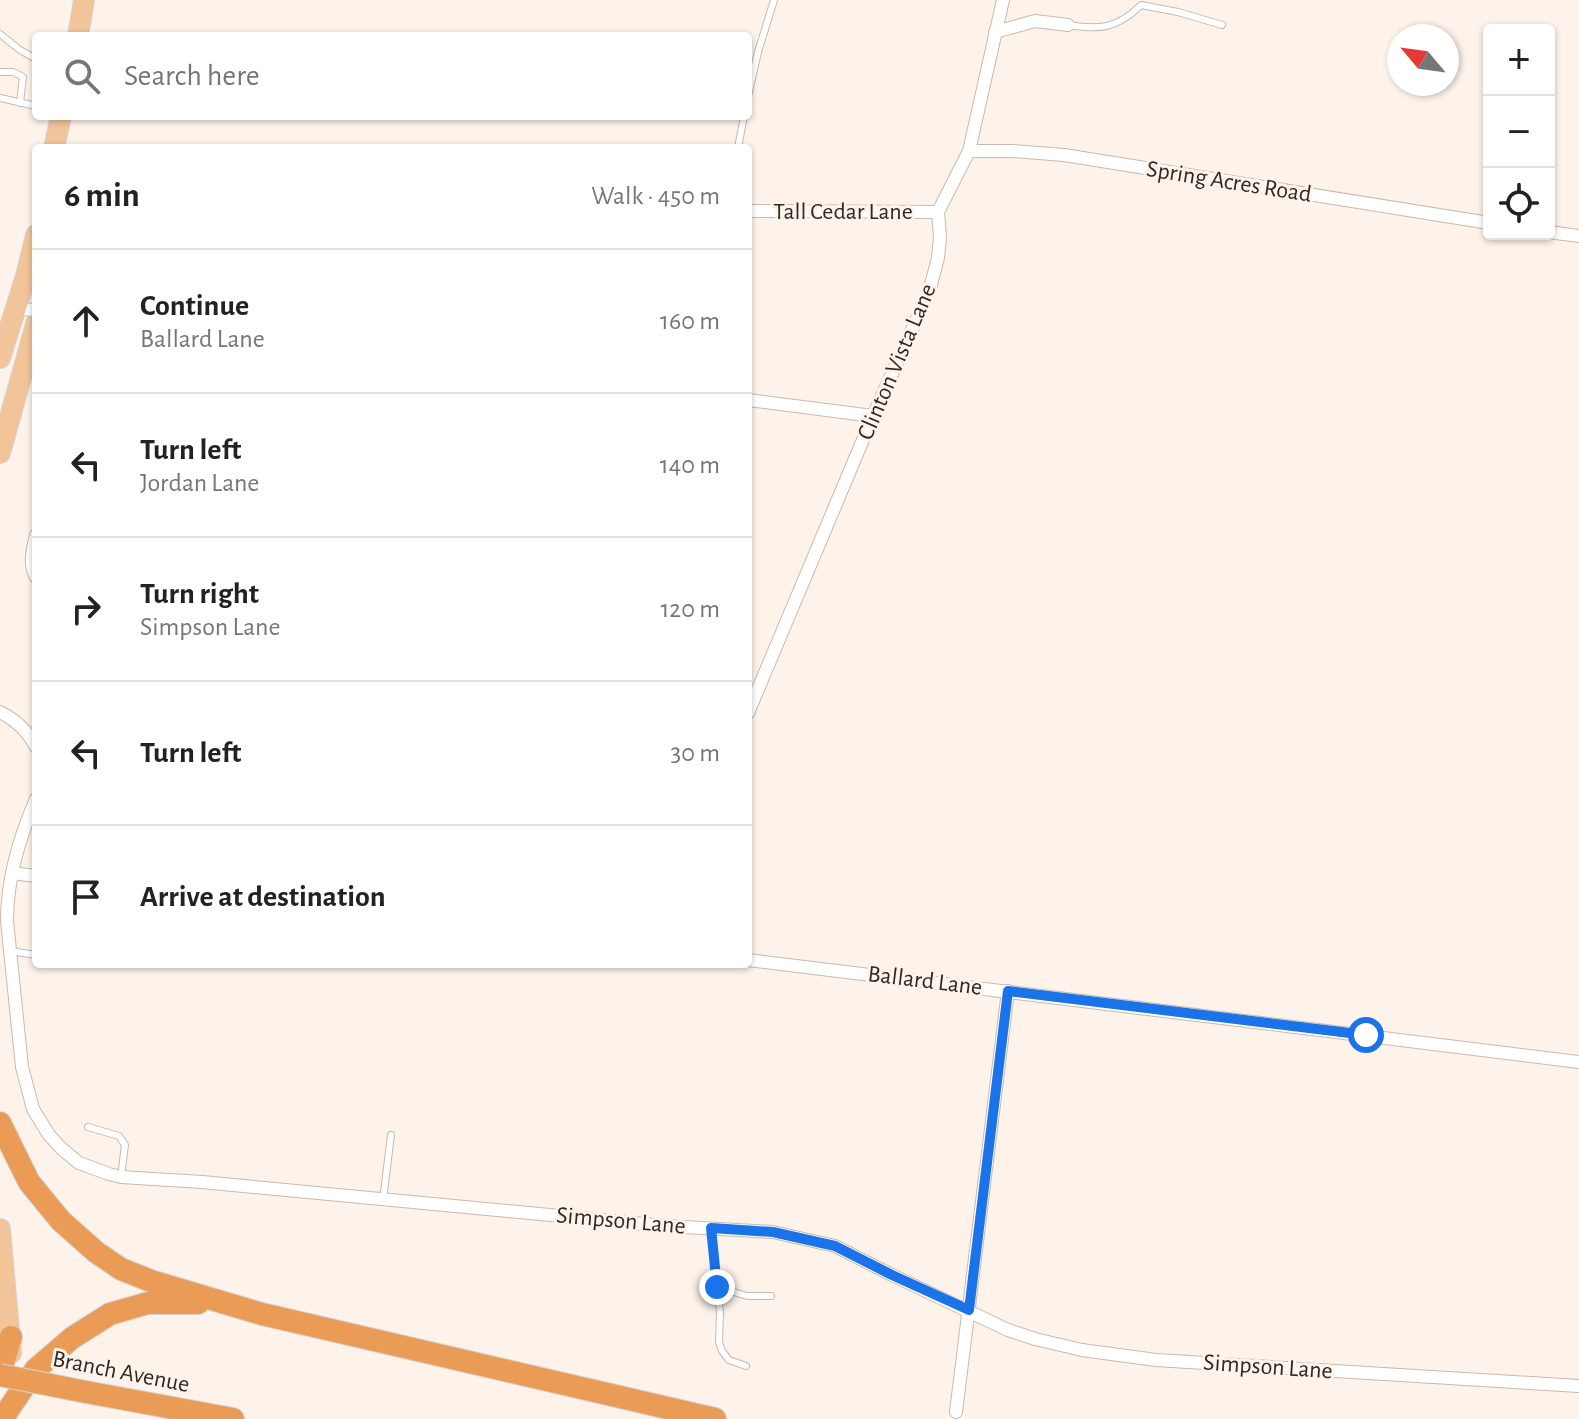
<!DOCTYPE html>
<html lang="en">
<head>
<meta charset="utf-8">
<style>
	:root { --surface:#fff; --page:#f2f2f2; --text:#222; --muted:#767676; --line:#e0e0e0 }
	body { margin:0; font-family:"Alegreya Sans",sans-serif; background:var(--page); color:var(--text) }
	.controls { position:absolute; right:24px; top:24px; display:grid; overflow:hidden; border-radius:8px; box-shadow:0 2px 6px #0004 }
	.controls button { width:72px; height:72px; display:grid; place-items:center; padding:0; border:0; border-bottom:2px solid var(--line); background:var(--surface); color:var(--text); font:40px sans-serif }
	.compass { position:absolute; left:1387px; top:24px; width:72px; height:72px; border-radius:50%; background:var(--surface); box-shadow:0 2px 6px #0004; rotate:299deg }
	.stop { position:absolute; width:24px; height:24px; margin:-18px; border:6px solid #1a73e8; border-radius:50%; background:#fff }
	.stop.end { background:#1a73e8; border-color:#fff; box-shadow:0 2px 8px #0008 }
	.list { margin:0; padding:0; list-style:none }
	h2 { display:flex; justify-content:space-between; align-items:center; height:104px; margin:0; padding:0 32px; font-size:34px }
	h2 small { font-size:26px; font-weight:400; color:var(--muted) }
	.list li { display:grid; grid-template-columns:52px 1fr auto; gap:24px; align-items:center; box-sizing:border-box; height:144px; padding:0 32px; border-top:2px solid var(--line) }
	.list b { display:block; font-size:30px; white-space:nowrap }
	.list p { margin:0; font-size:26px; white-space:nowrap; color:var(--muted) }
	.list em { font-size:26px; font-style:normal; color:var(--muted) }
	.icon { flex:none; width:44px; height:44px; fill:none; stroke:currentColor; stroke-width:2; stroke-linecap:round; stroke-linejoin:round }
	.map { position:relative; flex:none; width:1579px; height:1419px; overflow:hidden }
	.search { position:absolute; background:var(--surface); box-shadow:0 2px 6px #0004; left:32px; top:32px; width:720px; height:88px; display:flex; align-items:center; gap:20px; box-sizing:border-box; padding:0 28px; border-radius:8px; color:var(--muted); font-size:30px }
	.panel { position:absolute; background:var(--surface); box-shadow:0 2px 6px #0004; left:32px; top:144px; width:720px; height:824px; border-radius:8px }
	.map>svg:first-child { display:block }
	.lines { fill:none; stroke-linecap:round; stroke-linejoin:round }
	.lane-casing { stroke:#c9b9ac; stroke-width:8 }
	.street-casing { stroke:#c9b9ac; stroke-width:14 }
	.primary-casing { stroke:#d5d4d3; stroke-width:22 }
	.highway-casing { stroke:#d5d4d3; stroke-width:24 }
	.lane { stroke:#fff; stroke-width:6 }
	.street { stroke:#fff; stroke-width:12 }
	.primary { stroke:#f2c49a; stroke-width:20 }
	.highway { stroke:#ea9c56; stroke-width:22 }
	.highway-bridge-casing { stroke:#d5d4d3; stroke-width:24; stroke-linecap:butt }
	.highway-bridge { stroke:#ea9c56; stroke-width:22 }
	.route { stroke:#1a73e8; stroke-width:10 }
	.labels { text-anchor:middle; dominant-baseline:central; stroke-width:6; stroke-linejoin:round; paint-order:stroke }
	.street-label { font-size:24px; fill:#2f2924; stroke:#fdf3eb }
</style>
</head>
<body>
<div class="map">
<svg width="1579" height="1419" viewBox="0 0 1579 1419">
	<rect width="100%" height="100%" fill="#fdf3eb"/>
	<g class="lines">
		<defs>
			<g id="lane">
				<path d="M1068,25C1099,30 1117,29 1141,5L1178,12L1222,25"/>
				<path d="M0,34L20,50L36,59"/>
				<path d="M0,72H13L23,77L20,103"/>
				<path d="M748,96L758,52L774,0"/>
				<path d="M0,98L36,106"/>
				<path d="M738,148L744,116"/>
				<path d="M10,951L36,955"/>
				<path d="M88,1127L119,1136L125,1145L121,1177"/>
				<path d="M383,1200L391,1135"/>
				<path d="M711,1229L720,1313L719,1342L722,1351L729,1360L746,1366"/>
				<path d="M717,1287L747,1296H771"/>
			</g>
			<g id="street">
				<path d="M995,32L1035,21L1068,25"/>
				<path d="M969,151H1012L1064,155L1489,223"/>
				<path d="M748,211L938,212"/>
				<path d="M1549,232L1579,236"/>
				<path d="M16,309L36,310"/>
				<path d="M748,400L873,416"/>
				<path d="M36,535C33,550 28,563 36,577"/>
				<path d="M0,712C16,720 28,731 36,747"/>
				<path d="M748,713L873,416L929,292L938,258L940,237L938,212L969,151L1003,0"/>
				<path d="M36,799C19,838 7,878 7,921L22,1067L33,1109L49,1135L62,1149L79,1163L109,1174L121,1177L202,1182L666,1226L773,1232L835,1246L892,1275L1008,1330L1035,1339L1082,1350L1156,1360L1579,1386"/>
				<path d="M12,873L36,876"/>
				<path d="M748,960L1579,1062"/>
				<path d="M956,1412L1008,991"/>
			</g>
			<g id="primary">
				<path d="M78,36L84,0"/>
				<path d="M54,148L61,116"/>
				<path d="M0,358L26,276L36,235"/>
				<path d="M0,453L36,324"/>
				<path d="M0,1229L11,1353"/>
			</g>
			<g id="highway">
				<path d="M0,1123L29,1182L61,1221L96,1252L121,1269L151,1281L262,1314L715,1419"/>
				<path d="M0,1373L11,1337"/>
				<path d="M86,1392L233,1419"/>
				<path d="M2,1419L36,1369L72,1338L110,1314L148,1303H198"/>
			</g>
		</defs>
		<!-- lane casing -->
		<use href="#lane" class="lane-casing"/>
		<!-- street casing -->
		<use href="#street" class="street-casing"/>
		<!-- primary casing -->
		<use href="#primary" class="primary-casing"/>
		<!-- highway casing -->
		<use href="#highway" class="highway-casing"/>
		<!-- lane -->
		<use href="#lane" class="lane"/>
		<!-- street -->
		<use href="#street" class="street"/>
		<!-- primary -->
		<use href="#primary" class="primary"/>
		<!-- highway -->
		<use href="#highway" class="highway"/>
		<defs>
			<path id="highway-bridge" d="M0,1375L86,1392"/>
		</defs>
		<!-- highway-bridge casing -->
		<use href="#highway-bridge" class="highway-bridge-casing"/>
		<!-- highway-bridge -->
		<use href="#highway-bridge" class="highway-bridge"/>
	</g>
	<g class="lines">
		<!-- route -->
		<path class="route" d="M717,1287L711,1228L773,1232L835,1246L892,1275L969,1310L1008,991L1366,1035"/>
	</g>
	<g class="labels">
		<!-- street labels -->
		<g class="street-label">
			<text transform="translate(1229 182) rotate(9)">Spring Acres Road</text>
			<text x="843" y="212">Tall Cedar Lane</text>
			<text transform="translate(897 362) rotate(-67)">Clinton Vista Lane</text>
			<text transform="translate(925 981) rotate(7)">Ballard Lane</text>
			<text transform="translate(621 1221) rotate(5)">Simpson Lane</text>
			<text transform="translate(1268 1367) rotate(4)">Simpson Lane</text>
			<text transform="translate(121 1372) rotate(11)">Branch Avenue</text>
		</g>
	</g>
</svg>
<div class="controls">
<button>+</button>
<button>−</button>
<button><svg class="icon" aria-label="locate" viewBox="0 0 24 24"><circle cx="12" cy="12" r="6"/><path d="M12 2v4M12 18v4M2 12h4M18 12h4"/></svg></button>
</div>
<svg class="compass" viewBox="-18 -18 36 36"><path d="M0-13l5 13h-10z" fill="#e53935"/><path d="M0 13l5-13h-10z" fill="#767676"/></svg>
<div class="stop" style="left:1366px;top:1035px"></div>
<div class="stop end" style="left:717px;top:1287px"></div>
<div class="search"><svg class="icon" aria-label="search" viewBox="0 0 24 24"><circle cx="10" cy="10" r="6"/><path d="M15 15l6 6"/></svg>Search here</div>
<section class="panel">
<h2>6 min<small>Walk · 450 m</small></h2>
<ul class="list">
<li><svg class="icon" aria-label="ahead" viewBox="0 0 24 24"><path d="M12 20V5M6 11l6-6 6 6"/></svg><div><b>Continue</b><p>Ballard Lane</p></div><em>160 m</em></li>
<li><svg class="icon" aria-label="left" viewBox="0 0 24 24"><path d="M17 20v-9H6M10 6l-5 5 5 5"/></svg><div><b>Turn left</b><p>Jordan Lane</p></div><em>140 m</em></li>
<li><svg class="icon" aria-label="right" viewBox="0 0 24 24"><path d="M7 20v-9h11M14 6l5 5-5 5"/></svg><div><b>Turn right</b><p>Simpson Lane</p></div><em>120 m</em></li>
<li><svg class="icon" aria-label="left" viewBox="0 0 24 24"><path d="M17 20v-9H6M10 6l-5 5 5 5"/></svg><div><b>Turn left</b></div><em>30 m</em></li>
<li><svg class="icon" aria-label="arrive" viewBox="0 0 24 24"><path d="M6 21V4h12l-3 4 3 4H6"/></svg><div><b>Arrive at destination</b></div></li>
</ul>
</section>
</div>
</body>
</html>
